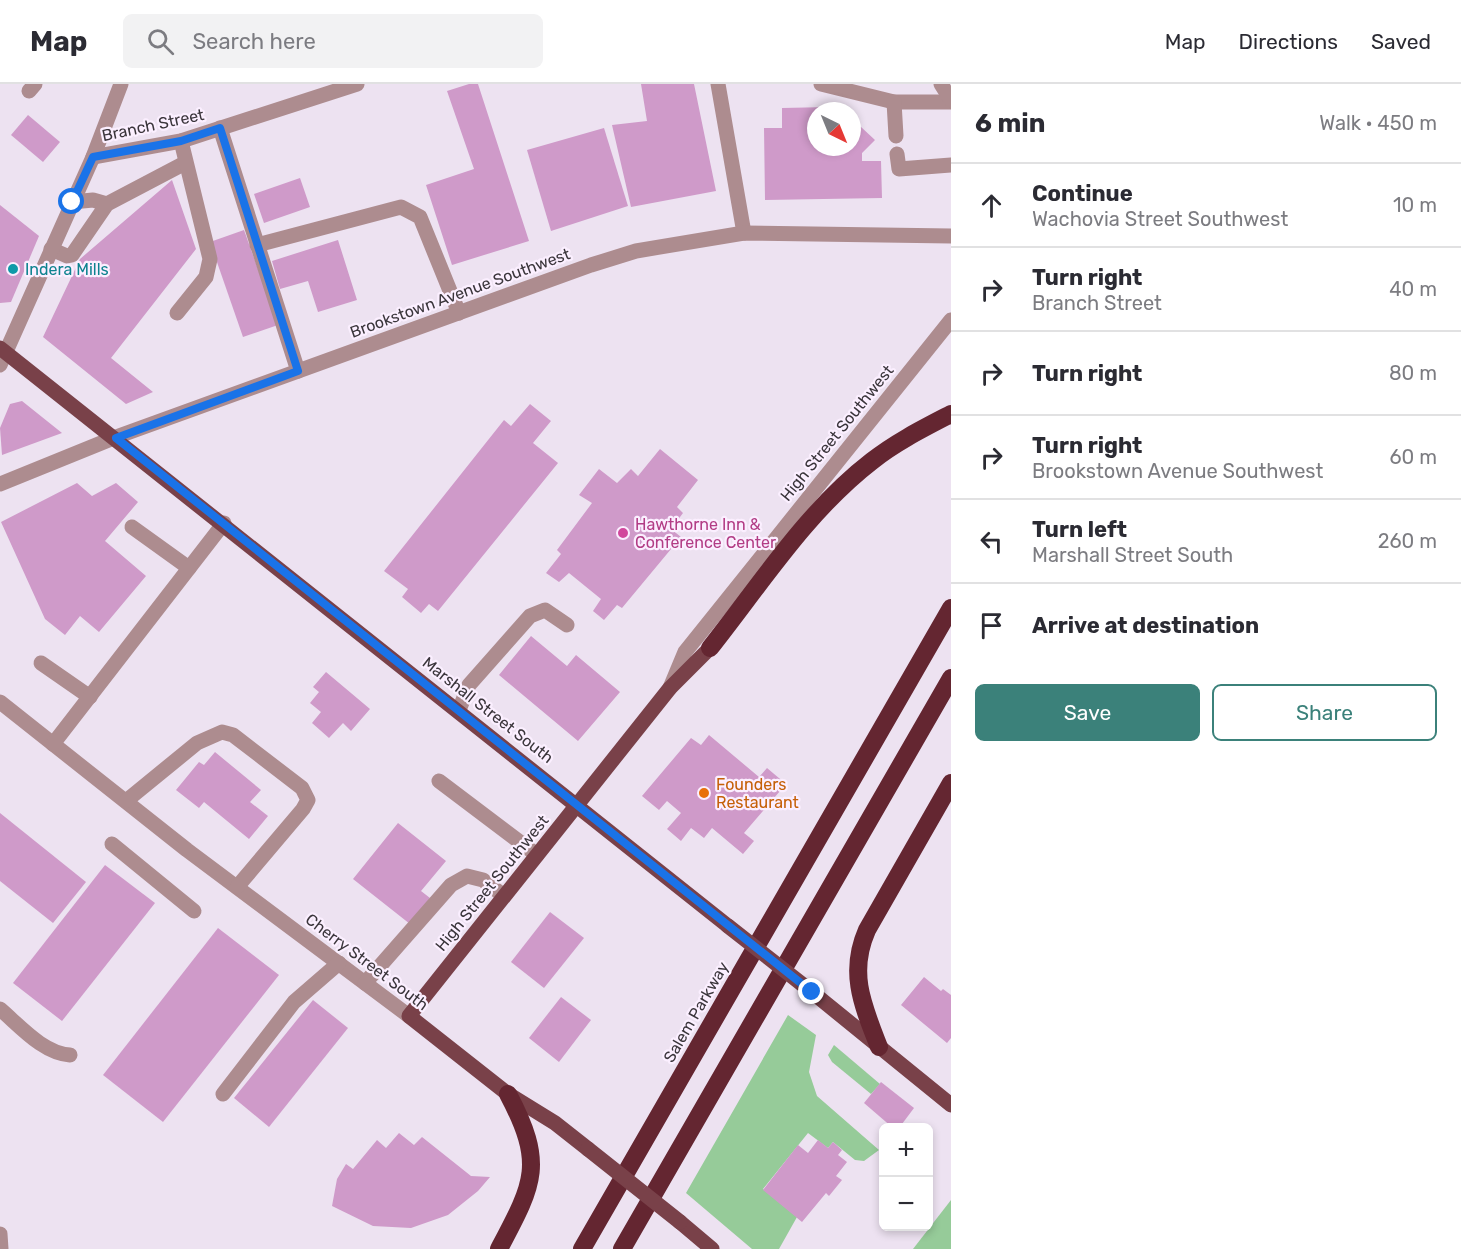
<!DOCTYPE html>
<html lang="en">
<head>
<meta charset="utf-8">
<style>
	:root { --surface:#fff; --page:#f2f2f3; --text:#2b2b33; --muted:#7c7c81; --line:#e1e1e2; --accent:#3b817a }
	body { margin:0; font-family:Rubik,sans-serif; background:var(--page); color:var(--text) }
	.controls { position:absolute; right:18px; bottom:18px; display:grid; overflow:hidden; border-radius:9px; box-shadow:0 3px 9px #0003 }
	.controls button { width:54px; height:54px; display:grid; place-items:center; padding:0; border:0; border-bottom:2px solid var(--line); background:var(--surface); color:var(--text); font:30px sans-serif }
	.compass { position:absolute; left:807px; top:18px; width:54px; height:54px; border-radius:50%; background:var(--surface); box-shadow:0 3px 9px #0003; rotate:137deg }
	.stop { position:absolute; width:18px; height:18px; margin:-14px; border:4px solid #1a73e8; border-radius:50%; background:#fff }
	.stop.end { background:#1a73e8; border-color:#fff; box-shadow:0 2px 6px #0008 }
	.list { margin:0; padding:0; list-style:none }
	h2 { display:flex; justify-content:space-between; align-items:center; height:78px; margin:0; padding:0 24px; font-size:26px }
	h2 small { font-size:20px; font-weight:400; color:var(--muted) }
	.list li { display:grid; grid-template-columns:39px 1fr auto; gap:18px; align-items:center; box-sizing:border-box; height:84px; padding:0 24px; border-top:2px solid var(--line) }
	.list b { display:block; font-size:22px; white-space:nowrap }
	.list p { margin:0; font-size:20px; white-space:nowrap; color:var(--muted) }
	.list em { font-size:20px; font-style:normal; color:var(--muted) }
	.actions { display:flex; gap:12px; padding:18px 24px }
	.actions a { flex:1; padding:14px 0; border:2px solid var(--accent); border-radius:9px; text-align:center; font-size:21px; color:var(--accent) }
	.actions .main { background:var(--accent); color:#fff }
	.icon { flex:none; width:33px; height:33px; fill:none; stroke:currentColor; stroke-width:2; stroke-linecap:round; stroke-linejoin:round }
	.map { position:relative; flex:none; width:951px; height:1165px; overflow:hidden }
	header { display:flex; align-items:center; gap:36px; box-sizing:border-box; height:84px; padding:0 30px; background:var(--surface); border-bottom:2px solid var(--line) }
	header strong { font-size:28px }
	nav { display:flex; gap:33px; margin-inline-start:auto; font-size:21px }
	.search { width:420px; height:54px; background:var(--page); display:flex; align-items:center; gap:15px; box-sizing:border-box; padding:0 21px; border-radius:9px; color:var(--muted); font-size:22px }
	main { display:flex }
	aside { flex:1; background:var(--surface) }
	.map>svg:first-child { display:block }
	.green { fill:#96cb99 }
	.building { fill:#cf9ac9 }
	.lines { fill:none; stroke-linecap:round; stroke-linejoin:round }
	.minor { stroke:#ad8c8f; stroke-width:15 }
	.major { stroke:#794149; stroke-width:15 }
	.highway { stroke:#642631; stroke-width:18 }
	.major-bridge { stroke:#794149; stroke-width:15 }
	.route { stroke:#1a73e8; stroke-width:8 }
	.culture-dot { fill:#0f9aa8; stroke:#fbefff; stroke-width:2 }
	.hotel-dot { fill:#d1479c; stroke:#fbefff; stroke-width:2 }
	.food-dot { fill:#e8710a; stroke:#fbefff; stroke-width:2 }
	.labels { text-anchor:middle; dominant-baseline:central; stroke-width:4.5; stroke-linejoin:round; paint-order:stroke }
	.street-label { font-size:16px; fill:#3a353b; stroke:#fbefff }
	.culture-label { font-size:16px; fill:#0d838f; stroke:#fbefff; text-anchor:start }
	.hotel-label { font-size:16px; fill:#b23c85; stroke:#fbefff; text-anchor:start }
	.food-label { font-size:16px; fill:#c56008; stroke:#fbefff; text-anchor:start }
</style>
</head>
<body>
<header>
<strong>Map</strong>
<div class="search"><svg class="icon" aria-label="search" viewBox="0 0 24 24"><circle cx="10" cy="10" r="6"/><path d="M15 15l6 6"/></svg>Search here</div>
<nav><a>Map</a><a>Directions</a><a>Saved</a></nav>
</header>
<main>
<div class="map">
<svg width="951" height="1165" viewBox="0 0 951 1165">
	<rect width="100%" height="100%" fill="#ede2f1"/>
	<!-- green -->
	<g class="green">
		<path d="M788,931L816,951L809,988L817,1012L879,1066L864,1077L855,1076L833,1058L828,1064L808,1049L763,1105L797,1133L779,1165H752L686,1109Z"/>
		<path d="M834,961L880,1000L871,1010L832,978L828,971Z"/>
		<path d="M951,1116V1165H913Z"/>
	</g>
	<!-- building -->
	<g class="building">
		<path d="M469,0H478L529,157L452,181L426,101L474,85L447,7Z"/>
		<path d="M641,0H694L716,107L631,123L612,41L647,37Z"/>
		<path d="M829,23V27H816V63H852V44L861,43L875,56L862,69V77H881L882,114L765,116L764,44H782V24Z"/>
		<path d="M28,31L60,58L43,78L11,51Z"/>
		<path d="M604,44L628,122L551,147L527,66Z"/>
		<path d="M300,94L310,123L264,139L254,110Z"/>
		<path d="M172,96L196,165L111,274L153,308L126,320L43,253L80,175Z"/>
		<path d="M0,121L39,152L11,218L0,219Z"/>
		<path d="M244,146L278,241L243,253L210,158Z"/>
		<path d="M338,156L357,216L318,228L308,197L280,205L272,177Z"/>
		<path d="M22,317L62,349L2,371L0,344L10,320Z"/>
		<path d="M530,320L551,337L533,359L558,379L438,527L429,520L421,529L402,513L408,505L384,487L504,336L511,342Z"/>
		<path d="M660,365L698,396L677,423L683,429L671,445L681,453L622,524L617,521L604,536L593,527L601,515L569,489L559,498L546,489L561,470L557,466L592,419L579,411L599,385L617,399L631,385L638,392Z"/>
		<path d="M77,399L92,412L116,399L138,418L105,457L146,492L99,548L80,532L65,551L45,535L1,438Z"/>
		<path d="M531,552L567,582L576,571L620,608L578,657L499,591Z"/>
		<path d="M326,588L370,625L351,647L343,639L329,654L312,639L321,628L310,619L319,608L313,603Z"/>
		<path d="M709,651L759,693L767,684L786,700L744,749L754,757L743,770L712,744L704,754L691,744L681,757L667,745L681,729L667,717L659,726L642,712L691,654L701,661Z"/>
		<path d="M215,668L261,706L250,718L268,732L249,755L204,718L199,724L176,706L199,678L204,681Z"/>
		<path d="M0,729L86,798L53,839L0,797Z"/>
		<path d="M398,739L446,777L421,807L430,814L410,840L353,795Z"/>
		<path d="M105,781L155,819L62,937L13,899Z"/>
		<path d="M550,828L584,854L544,904L511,878Z"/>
		<path d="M218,844L279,891L163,1038L103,991Z"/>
		<path d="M924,893L941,907L943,905L951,911V954L947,959L901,921Z"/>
		<path d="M561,913L591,936L559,978L529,954Z"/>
		<path d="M313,916L348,944L269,1043L234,1014Z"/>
		<path d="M881,998L914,1024L899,1044H893L864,1019Z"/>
		<path d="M399,1049L414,1061L422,1053L471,1092L490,1093L478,1107L448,1131L411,1144L373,1142L332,1122L337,1095L346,1080L353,1085L377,1056L386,1064Z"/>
		<path d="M818,1056L828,1064L833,1058L842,1066L838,1071L847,1078L836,1092L842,1096L829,1112L826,1109L802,1138L763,1106L798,1061L808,1069Z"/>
	</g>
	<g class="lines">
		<!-- minor -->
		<g class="minor">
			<path d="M718,0L744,149"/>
			<path d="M821,0L894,18H951"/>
			<path d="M941,0L951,16"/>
			<path d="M29,7L35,0"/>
			<path d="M894,18L896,52"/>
			<path d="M220,44L298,287"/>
			<path d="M897,70L899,85L951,81"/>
			<path d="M93,73L181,57L357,0"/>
			<path d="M72,118L93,116L107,120"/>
			<path d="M257,161L401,123L420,133L459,229"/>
			<path d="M51,165L67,172L72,171L107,120L185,79"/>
			<path d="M177,229L206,193L210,175L181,57"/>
			<path d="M0,281L93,73L121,0"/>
			<path d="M0,400L116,353L591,181L636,167L744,149L951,152"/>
			<path d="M132,443L189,484"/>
			<path d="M41,579L90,613"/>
			<path d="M670,604L685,568L951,236"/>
			<path d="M0,618L187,766L409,932"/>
			<path d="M459,626L469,601L492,575L530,532L545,526L567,541"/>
			<path d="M53,660L224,439"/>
			<path d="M439,697L537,771"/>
			<path d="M126,717L197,659L222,648L233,651L302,704L308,716L303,725L237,803"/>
			<path d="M112,760L194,827"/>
			<path d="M365,899L451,801L467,792L483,796L504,812"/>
			<path d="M0,925C21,943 43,969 70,971"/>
			<path d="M223,1010L294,918L339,879"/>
			<path d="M0,1150L1,1165"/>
		</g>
		<!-- major -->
		<g class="major">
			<path d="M0,264L728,842"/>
			<path d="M812,908L951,1021"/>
			<path d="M588,1065L555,1039L508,1010L409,932L670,604L710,564"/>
			<path d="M680,1138L712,1165"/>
		</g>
		<!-- highway -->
		<g class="highway">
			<path d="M710,564C760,501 807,427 872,377C896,358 924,344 951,330"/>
			<path d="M879,963C863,922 848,889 867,846L951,699"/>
			<path d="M499,1165C534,1099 545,1080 508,1010"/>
			<path d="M582,1165L951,524"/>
			<path d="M622,1165L951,594"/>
		</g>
		<!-- major-bridge -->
		<g class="major-bridge">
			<path d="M728,842L812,908"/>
			<path d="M588,1065L680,1138"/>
		</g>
	</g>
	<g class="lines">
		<!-- route -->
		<path class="route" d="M72,118L93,73L181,57L220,44L298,287L116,354L812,908"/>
	</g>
	<!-- markers -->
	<circle class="culture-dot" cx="13" cy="185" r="6"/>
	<circle class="hotel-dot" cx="623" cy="449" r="6"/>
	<circle class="food-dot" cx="704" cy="709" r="6"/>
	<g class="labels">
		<!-- street labels -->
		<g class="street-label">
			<text transform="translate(153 41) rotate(-12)">Branch Street</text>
			<text transform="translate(460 209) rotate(-20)">Brookstown Avenue Southwest</text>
			<text transform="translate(837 349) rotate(-51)">High Street Southwest</text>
			<text transform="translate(488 626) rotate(38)">Marshall Street South</text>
			<text transform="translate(492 799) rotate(-51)">High Street Southwest</text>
			<text transform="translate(367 878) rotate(37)">Cherry Street South</text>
			<text transform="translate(696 928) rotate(-60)">Salem Parkway</text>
		</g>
		<!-- culture labels -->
		<g class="culture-label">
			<text x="25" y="185">Indera Mills</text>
		</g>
		<!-- hotel labels -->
		<g class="hotel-label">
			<text x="635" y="440">Hawthorne Inn &amp;<tspan x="635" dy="18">Conference Center</tspan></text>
		</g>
		<!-- food labels -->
		<g class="food-label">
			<text x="716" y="700">Founders<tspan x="716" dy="18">Restaurant</tspan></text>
		</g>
	</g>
</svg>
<div class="controls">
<button>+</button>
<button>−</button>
</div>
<svg class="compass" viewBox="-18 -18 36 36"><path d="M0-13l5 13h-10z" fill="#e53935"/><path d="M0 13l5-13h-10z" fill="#7c7c81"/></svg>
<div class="stop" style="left:72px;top:118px"></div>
<div class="stop end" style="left:812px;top:908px"></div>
</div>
<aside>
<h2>6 min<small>Walk · 450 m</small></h2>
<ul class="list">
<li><svg class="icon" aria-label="ahead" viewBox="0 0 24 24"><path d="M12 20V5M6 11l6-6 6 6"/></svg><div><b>Continue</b><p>Wachovia Street Southwest</p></div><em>10 m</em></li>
<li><svg class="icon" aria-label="right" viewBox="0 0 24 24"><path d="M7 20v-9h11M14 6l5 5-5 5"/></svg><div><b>Turn right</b><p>Branch Street</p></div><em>40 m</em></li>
<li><svg class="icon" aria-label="right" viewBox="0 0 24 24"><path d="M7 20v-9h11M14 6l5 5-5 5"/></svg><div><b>Turn right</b></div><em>80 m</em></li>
<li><svg class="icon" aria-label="right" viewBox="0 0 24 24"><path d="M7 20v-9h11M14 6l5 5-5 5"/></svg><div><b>Turn right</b><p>Brookstown Avenue Southwest</p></div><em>60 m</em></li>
<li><svg class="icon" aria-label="left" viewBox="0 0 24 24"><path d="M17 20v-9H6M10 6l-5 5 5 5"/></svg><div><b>Turn left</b><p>Marshall Street South</p></div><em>260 m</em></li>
<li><svg class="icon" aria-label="arrive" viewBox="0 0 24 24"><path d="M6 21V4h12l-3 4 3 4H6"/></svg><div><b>Arrive at destination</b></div></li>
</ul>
<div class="actions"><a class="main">Save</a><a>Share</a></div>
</aside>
</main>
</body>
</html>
